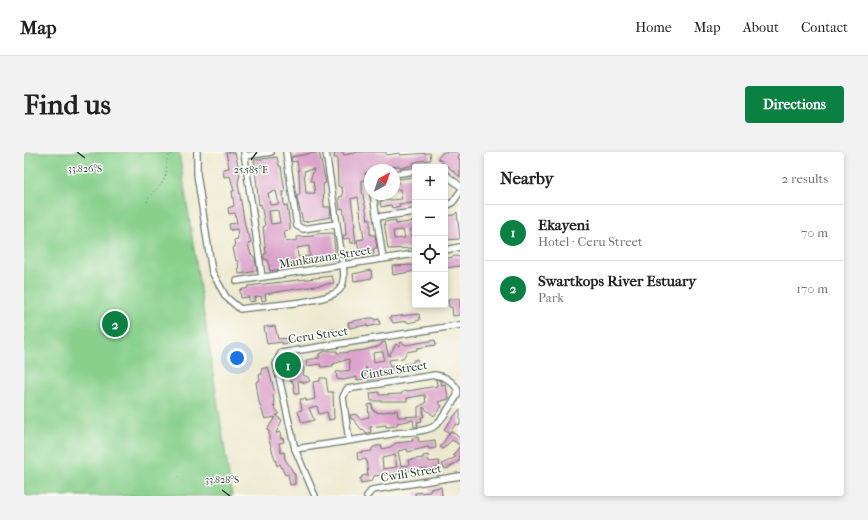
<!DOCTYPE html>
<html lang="en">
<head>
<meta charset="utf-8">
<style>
	:root { --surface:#fff; --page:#f2f2f2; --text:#222; --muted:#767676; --line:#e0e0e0; --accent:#0b8043 }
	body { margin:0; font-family:"IM FELL French Canon",serif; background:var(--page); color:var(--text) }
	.controls { position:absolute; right:12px; top:12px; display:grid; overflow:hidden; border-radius:4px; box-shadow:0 2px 6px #0003 }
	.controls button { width:36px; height:36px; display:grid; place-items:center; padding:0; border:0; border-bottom:1px solid var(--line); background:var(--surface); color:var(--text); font:20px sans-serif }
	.compass { position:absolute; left:340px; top:12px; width:36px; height:36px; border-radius:50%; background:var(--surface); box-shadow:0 2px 6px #0003; rotate:40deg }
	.you { position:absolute; left:213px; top:206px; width:14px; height:14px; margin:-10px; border:3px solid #fff; border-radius:50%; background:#1a73e8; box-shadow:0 0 0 6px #1a73e833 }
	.badge { display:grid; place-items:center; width:26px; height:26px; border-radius:50%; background:var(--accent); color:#fff; font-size:13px; font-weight:700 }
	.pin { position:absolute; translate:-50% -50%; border:2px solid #fff; box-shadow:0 1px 4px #0006 }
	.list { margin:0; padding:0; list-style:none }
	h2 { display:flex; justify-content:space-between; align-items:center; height:52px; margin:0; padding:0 16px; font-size:17px }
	h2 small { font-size:13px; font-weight:400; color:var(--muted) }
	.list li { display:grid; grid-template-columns:26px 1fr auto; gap:12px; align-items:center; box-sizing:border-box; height:56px; padding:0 16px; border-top:1px solid var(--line) }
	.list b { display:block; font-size:15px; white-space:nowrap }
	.list p { margin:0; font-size:13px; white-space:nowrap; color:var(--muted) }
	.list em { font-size:13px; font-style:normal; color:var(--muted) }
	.icon { flex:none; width:22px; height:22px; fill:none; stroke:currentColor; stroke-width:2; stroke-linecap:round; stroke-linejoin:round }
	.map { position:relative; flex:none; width:436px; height:344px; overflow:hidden; border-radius:4px }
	header { display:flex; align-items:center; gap:24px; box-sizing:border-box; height:56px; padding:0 20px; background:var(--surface); border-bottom:1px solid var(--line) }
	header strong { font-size:19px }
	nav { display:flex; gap:22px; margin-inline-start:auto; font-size:14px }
	.intro { display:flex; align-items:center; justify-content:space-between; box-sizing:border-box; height:96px; padding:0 24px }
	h1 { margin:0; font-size:28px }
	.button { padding:10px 18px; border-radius:4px; background:var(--accent); color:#fff; font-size:14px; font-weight:700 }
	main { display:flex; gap:24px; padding:0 24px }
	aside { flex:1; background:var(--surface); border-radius:4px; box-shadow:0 2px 6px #0003 }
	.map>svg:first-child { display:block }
	.green { fill:#88d08c; stroke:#548660 }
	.building { fill:#dca4ca; fill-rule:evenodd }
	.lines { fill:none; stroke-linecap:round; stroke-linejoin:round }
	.minor-casing { stroke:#67796a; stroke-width:8 }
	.path { stroke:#67796a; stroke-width:1; stroke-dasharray:1 3; stroke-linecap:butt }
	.minor { stroke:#fff; stroke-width:5.5 }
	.ticks { fill:none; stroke:#1f3d34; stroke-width:1.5 }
	.labels { text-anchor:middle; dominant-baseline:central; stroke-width:3; stroke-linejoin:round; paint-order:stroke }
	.street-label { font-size:12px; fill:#1f3d34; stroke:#fdfcf7 }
	.ticks-label { font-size:10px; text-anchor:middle; fill:#1f3d34; stroke:#fdfcf7; stroke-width:3; stroke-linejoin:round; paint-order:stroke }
</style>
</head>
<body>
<header>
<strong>Map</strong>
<nav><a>Home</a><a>Map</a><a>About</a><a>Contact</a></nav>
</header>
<div class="intro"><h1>Find us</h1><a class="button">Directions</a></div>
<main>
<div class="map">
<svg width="436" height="344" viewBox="0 0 436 344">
	<rect width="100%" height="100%" fill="#fdfcf7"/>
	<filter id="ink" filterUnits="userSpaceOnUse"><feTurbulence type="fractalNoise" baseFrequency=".025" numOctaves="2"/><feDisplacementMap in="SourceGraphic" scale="8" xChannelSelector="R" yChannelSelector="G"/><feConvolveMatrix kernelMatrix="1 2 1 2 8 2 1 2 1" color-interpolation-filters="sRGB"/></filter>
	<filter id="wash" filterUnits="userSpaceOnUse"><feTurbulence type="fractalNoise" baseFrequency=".012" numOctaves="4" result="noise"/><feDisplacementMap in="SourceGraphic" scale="16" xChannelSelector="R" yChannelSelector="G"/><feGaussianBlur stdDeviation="0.9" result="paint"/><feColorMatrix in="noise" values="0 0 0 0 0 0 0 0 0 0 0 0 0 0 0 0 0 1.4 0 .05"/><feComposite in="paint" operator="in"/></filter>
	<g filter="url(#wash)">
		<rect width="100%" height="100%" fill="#ede9cf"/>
		<!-- green -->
		<path class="green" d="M0,0H155L208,344H0Z"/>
		<g id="blocks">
			<!-- building -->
			<g class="building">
				<path d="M202,0L211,1L216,21L214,31L220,68L223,82H225L227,91L224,92L227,102L231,106L233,119L222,121L215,122L214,109H212L209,96L211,95L210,88L214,87L213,77L206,78L205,72L213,71L211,61L205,62L204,56L210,54L208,39H210L206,24L200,25L199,17L205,16Z"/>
				<path d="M295,0L302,31L299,32L300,55H306L307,65L279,70L273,47V43H276L275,22L273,9L268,10L267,5ZM290,17L286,29H289L291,41H282L280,19Z"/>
				<path d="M311,0H319L320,3L334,0H362V3L376,1V3L406,1L407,8L395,9L388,11L389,13L376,16V14L364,15V18H346V20L341,21L342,28H338V39L344,68L346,67V83H351L353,96L349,97L350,102L336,103L333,88L340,87L334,45L327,47L331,74H330L332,91H327L326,86L319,87V83H322L321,68L319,56L316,57L315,49V45L319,44L318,36L314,34L313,6H310Z"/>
				<path d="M419,0H436L434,6L436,8V25L414,6Z"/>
				<path d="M253,5L255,14H257L261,40H259L260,54L263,53L266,73V78L260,79L262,90L273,88V85L289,84L291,82L309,81L312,106L274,110L275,113L269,114V111L257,112L258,117L246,119L244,108L240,107V102H242L239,75L241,74L237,52L235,53L230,8ZM252,39L255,52L246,53L244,41ZM254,58L256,71L247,72L245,59ZM285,94L286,104L274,105L273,96Z"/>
				<path d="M391,25V51L375,52L376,54L368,56L367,53L357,55L356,49L378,47L376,37L370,38V32L375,31L374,27Z"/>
				<path d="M433,60L436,87L421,88V64L430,63Z"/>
				<path d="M372,68V72L391,69V77L386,78L387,85H391V96L364,97L360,70ZM379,78L381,86L370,87L369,79Z"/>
				<path d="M432,104L436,105V114L421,116V107Z"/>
				<path d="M391,113V119L369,123L368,114Z"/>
				<path d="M347,118L348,126L330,129L329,122Z"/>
				<path d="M308,124L310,131L241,142L242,148L238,149L237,144L230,146L231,149L225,150V145L217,146L216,138L224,136V134Z"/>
				<path d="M431,147H436V163L429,164L428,155H425L424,148Z"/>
				<path d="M395,162L396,168L384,171L383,169L369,171L366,165Z"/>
				<path d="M346,166H350V168L355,167L356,172L343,175V173L325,176L324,170Z"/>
				<path d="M251,174L254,187L266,186L267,191L258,192V190L243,192L240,175Z"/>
				<path d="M312,177L313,182L300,186L299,179Z"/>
				<path d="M411,188L412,193L393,196V198L383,200L379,206L365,208L366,215L388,211L390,208L393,207L395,216L354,223L355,226L344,228L342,215L340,227L333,228V225L320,228L313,227L312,220L326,218L325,207L309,212V214L297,215L296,212L283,214L282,208L295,206V202L302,199H313V201H317L341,198L356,194L358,191L361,190L365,204L372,192L375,194L377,190L382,193ZM356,200H359L360,208L350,210L349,201Z"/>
				<path d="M263,206L280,216L279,223L284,225L286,229L281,231L274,228L275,242H271L269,230L266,229L269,222L258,214Z"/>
				<path d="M244,215L251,241L249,244L251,254H249L255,261L252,264L258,268L252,281L256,280L257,287L259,286L260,290L255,291L257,301L260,300L261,307L271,323V332L266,333L264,322L261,323L256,312L253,314L245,288V279L243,278L251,265L241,267L235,250L232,230L236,228L235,223L238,222L237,217Z"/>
				<path d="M296,226H302L304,240H309L310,267L305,268L303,260L295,262L293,254L285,256L290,268L278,271L274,259L278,258L276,247H282V249L291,247L289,230L296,229Z"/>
				<path d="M412,227L417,229L418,233L421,232L425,247L414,250L418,254L410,264L399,255L400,265H397L398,269L393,270L394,275H390L389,268L373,271V274L364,275H362V273L346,275L347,280L343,281L339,277L338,278L329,267H327L326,263L332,262L336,267L345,265L344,253L348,252L349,259H353V261L373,258L374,265L394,264V255L402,251L401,243L383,246V249H347L346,241L355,240V243L378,242V240L413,234Z"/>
				<path d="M436,257V273L432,272L425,281L420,277Z"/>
				<path d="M427,279L436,286V293L428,288L419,297L416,295Z"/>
				<path d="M394,285L395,290L411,288L412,296L405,297L404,295L384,300L383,297L374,299L377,314L385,313L384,308L399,306V304L404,303L405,310L415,309L416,315L403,318V316L382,319V321L379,322L373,321L350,324L348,329L337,331L336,326H338V324L344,323L342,307L334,308L333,301L348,299V296L353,294H358V297L366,295L372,291L389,289L388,286ZM371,303L373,315L359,317L358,306Z"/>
				<path d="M436,294V308L423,317L420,316L418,312L432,305L429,303Z"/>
				<path d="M417,335L418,344H391V341L406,340V337Z"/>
			</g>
		</g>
	</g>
	<g filter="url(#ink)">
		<use href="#blocks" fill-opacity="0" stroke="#67796a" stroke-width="1"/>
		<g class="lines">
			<defs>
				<g id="minor">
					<path d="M173,0V22L188,120L202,145L216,157C235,154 307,151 316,137C321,129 320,121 319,113L302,0"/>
					<path d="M220,0L238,125"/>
					<path d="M262,0L273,74L279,77L312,72"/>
					<path d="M221,4L247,0"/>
					<path d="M370,22L391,19"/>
					<path d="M421,22L436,34"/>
					<path d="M349,42L359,107"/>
					<path d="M421,55L429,50L436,40"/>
					<path d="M353,65L391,60"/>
					<path d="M421,98L436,95"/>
					<path d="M213,129L391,102"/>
					<path d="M271,297C305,292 339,287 373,281C384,280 400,280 409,275C417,270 423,259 428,251C432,246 436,241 432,235C427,228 419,224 411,223L323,237L319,245L325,289"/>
					<path d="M291,344L271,297L252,212L257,201L436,173"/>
					<path d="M343,344L348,338L436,324"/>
				</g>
			</defs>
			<!-- minor casing -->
			<use href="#minor" class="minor-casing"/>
			<!-- path -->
			<g class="path">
				<path d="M123,50C126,40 137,36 141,25C144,17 141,10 145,3L153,0"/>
				<path d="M154,325H155"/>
			</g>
			<!-- minor -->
			<use href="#minor" class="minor"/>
		</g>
	</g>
	<!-- ticks -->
	<path class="ticks" d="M53,0L61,6M227,8L233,0M198,338L206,344"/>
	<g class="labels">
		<!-- street labels -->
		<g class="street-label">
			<text transform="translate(301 105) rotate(-9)">Mankazana Street</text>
			<text transform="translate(294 183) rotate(-8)">Ceru Street</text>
			<text transform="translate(370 218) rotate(-9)">Cintsa Street</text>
			<text transform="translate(387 321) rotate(-9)">Cwili Street</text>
		</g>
	</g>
	<g class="ticks-label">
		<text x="61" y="20">33.826°S</text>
		<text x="227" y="21">25.585°E</text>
		<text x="198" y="331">33.828°S</text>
	</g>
</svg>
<div class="controls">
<button>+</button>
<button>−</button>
<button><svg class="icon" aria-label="locate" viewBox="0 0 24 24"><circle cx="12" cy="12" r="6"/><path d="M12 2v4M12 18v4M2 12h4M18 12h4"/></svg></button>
<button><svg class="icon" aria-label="layers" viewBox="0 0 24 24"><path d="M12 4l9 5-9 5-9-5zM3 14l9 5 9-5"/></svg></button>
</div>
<svg class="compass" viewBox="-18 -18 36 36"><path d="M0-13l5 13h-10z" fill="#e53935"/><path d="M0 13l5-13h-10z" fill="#767676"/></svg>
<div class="you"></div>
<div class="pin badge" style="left:264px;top:213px">1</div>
<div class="pin badge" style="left:91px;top:172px">2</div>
</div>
<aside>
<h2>Nearby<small>2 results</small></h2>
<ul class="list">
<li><span class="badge">1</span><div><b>Ekayeni</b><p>Hotel · Ceru Street</p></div><em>70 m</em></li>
<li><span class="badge">2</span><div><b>Swartkops River Estuary</b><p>Park</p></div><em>170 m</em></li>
</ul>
</aside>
</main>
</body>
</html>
